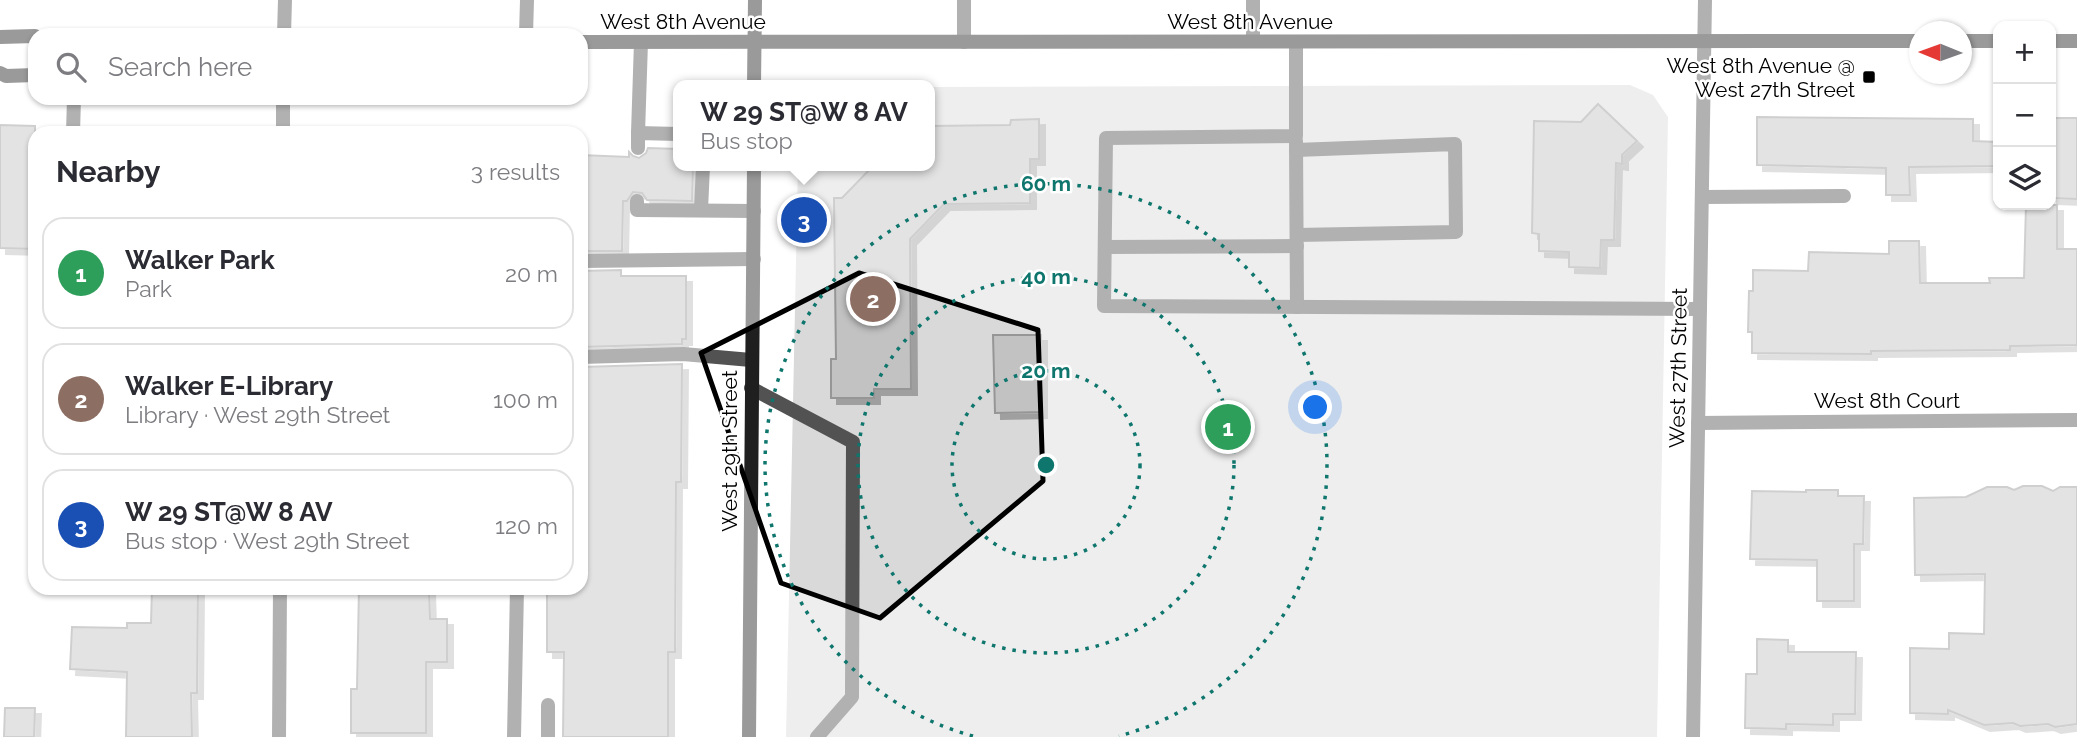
<!DOCTYPE html>
<html lang="en">
<head>
<meta charset="utf-8">
<style>
	:root { --surface:#fff; --page:#f2f2f3; --text:#2b2b33; --muted:#7c7c81; --line:#e1e1e2; --accent:#db2777 }
	body { margin:0; font-family:Raleway,sans-serif; background:var(--page); color:var(--text) }
	.controls { position:absolute; right:21px; top:21px; display:grid; overflow:hidden; border-radius:14px; box-shadow:0 2px 5px #0004 }
	.controls button { width:63px; height:63px; display:grid; place-items:center; padding:0; border:0; border-bottom:2px solid var(--line); background:var(--surface); color:var(--text); font:35px sans-serif }
	.compass { position:absolute; left:1909px; top:21px; width:63px; height:63px; border-radius:50%; background:var(--surface); box-shadow:0 2px 5px #0004; rotate:271deg }
	.you { position:absolute; left:1316px; top:408px; width:24px; height:24px; margin:-18px; border:5px solid #fff; border-radius:50%; background:#1a73e8; box-shadow:0 0 0 10px #1a73e833 }
	.badge { display:grid; place-items:center; width:46px; height:46px; border-radius:50%; background:var(--accent); color:#fff; font-size:23px; font-weight:700 }
	.pin { position:absolute; translate:-50% -50%; border:4px solid #fff; box-shadow:0 2px 7px #0006 }
	.popup { position:absolute; left:673px; top:80px; width:262px; height:91px; box-sizing:border-box; display:grid; place-content:center; border-radius:14px; background:var(--surface); filter:drop-shadow(0 2px 5px #0005); font-size:23px; white-space:nowrap; color:var(--muted) }
	.popup b { font-size:26px; color:var(--text) }
	.popup::after { content:''; position:absolute; left:50%; top:100%; margin-left:-14px; border:14px solid transparent; border-top-color:var(--surface) }
	.list { margin:0; padding:0; list-style:none }
	h2 { display:flex; justify-content:space-between; align-items:center; height:91px; margin:0; padding:0 28px; font-size:30px }
	h2 small { font-size:23px; font-weight:400; color:var(--muted) }
	.list li { display:grid; grid-template-columns:46px 1fr auto; gap:21px; align-items:center; box-sizing:border-box; height:112px; margin:0 14px 14px; padding:0 14px; border:2px solid var(--line); border-radius:21px }
	.list b { display:block; font-size:26px; white-space:nowrap }
	.list p { margin:0; font-size:23px; white-space:nowrap; color:var(--muted) }
	.list em { font-size:23px; font-style:normal; color:var(--muted) }
	.icon { flex:none; width:38px; height:38px; fill:none; stroke:currentColor; stroke-width:2; stroke-linecap:round; stroke-linejoin:round }
	.map { position:relative; flex:none; width:2077px; height:737px; overflow:hidden }
	.search { position:absolute; background:var(--surface); box-shadow:0 2px 5px #0004; left:28px; top:28px; width:560px; height:77px; display:flex; align-items:center; gap:18px; box-sizing:border-box; padding:0 24px; border-radius:21px; color:var(--muted); font-size:26px }
	.panel { position:absolute; background:var(--surface); box-shadow:0 2px 5px #0004; left:28px; top:126px; width:560px; height:469px; border-radius:21px }
	.map>svg:first-child { display:block }
	.green { fill:#d9d9d9 }
	.building { fill:#c2c2c2; stroke:#969696; stroke-width:2; filter:url(#shadow) }
	.lines { fill:none; stroke-linecap:round; stroke-linejoin:round }
	.lane { stroke:#525252; stroke-width:14 }
	.street { stroke:#525252; stroke-width:14 }
	.secondary { stroke:#1f1f1f; stroke-width:14 }
	.marked { fill:none; stroke:#000; stroke-width:5; stroke-linejoin:round }
	.ring { fill:none; stroke:#0f766e; stroke-width:3.5; stroke-dasharray:3.5 7 }
	.poi-dot { fill:#000; stroke:#fff; stroke-width:2.5 }
	.labels { text-anchor:middle; dominant-baseline:central; stroke-width:5; stroke-linejoin:round; paint-order:stroke }
	.street-label { font-size:21px; fill:#000; stroke:#fff }
	.poi-label { font-size:21px; fill:#000; stroke:#fff; text-anchor:end }
	.centre { fill:#0f766e; stroke:#fff; stroke-width:3.5 }
	.ring-label { font-size:21px; text-anchor:middle; font-weight:bold; fill:#0f766e; stroke:#fff; stroke-width:5; stroke-linejoin:round; paint-order:stroke }
</style>
</head>
<body>
<div class="map">
<svg width="2077" height="737" viewBox="0 0 2077 737">
	<defs>
		<filter id="shadow"><feDropShadow dx="6" dy="6" stdDeviation="0" flood-color="#0004"/></filter>
	</defs>
	<rect width="100%" height="100%" fill="#fff"/>
	<!-- green -->
	<path class="green" d="M1630,85L1653,95L1668,117L1657,737H786L798,166H930V87Z"/>
	<!-- building -->
	<g class="building">
		<path d="M1598,104L1637,141L1622,155V164L1616,163L1614,240H1601L1600,268L1569,267V252L1539,251V234L1532,233L1534,121L1581,122Z"/>
		<path d="M1757,117L1973,119V141L1998,142V166L1909,167L1910,195H1886V168L1757,165Z"/>
		<path d="M2051,118H2077V199L2051,198Z"/>
		<path d="M1039,119V159H1030V203L944,204L910,239L911,389H874V398H831V359H836L834,198H842L873,166H930V126L1010,125L1011,120Z"/>
		<path d="M0,125L35,126V249L0,248Z"/>
		<path d="M648,148L678,149V166H693L692,201L647,200L642,193L633,192L627,201H623L622,251H581V155L629,157V152L633,156L639,158L646,153Z"/>
		<path d="M2026,205H2057V249H2077V345L2010,346V350L1871,351V354L1752,353V332H1748L1749,291H1753V270L1808,271L1809,252L1889,254V241H1919L1920,283H1990L1989,278H2024Z"/>
		<path d="M621,270V276H686V339H682V344L581,347V271Z"/>
		<path d="M993,335H1041V412L995,413Z"/>
		<path d="M682,364L681,482H676L675,652H668V737H563L564,652H547V588H581V367Z"/>
		<path d="M2023,486H2042L2053,491L2060,487H2077V724L2055,727L2048,724L2020,726L2013,723L1984,725L1948,710V714L1910,713V648L1949,649V633L1984,634L1985,574L1915,575L1914,498L1966,497L1987,487H2007L2014,490Z"/>
		<path d="M1806,490H1838V496H1864L1863,544H1854V601H1817V560L1750,559L1752,491L1806,492Z"/>
		<path d="M152,588H198L197,693H191L192,737H126L127,672L70,669L72,627L127,628V623H151Z"/>
		<path d="M359,588H429L430,619H447V662H426V733H351V689H357Z"/>
		<path d="M1757,639L1788,640V652H1856L1855,714H1833V725L1786,724V729L1745,728L1746,674H1757Z"/>
		<path d="M5,708H35L34,737H4Z"/>
	</g>
	<g class="lines">
		<!-- lane -->
		<g class="lane">
			<path d="M526,35L527,0"/>
			<path d="M964,42V0"/>
			<path d="M1296,42V136L1106,138L1104,306L1700,309"/>
			<path d="M73,133L74,98"/>
			<path d="M638,133L641,42"/>
			<path d="M1296,141L1297,307"/>
			<path d="M638,148V133L678,134"/>
			<path d="M1296,150L1455,144L1456,232L1297,235"/>
			<path d="M1702,197L1844,196"/>
			<path d="M637,201V210L754,211"/>
			<path d="M701,210L703,166"/>
			<path d="M1105,247L1297,246"/>
			<path d="M581,261L754,259"/>
			<path d="M581,357L683,354L751,360"/>
			<path d="M751,388L853,442L852,697L817,737"/>
			<path d="M514,737L517,588"/>
			<path d="M548,737V705"/>
		</g>
		<!-- street -->
		<g class="street">
			<path d="M284,35L285,0"/>
			<path d="M1253,41V0"/>
			<path d="M283,133V98"/>
			<path d="M1698,423L2077,420"/>
			<path d="M279,737L280,588"/>
			<path d="M1693,737L1705,0"/>
		</g>
		<!-- secondary -->
		<g class="secondary">
			<path d="M61,35H83"/>
			<path d="M0,37L35,36"/>
			<path d="M1962,41H1998"/>
			<path d="M2051,41H2077"/>
			<path d="M581,42L1920,41"/>
			<path d="M0,73L6,76L35,75"/>
			<path d="M754,85L755,0"/>
			<path d="M749,737L754,166"/>
		</g>
	</g>
	<!-- marked area -->
	<path d="M0 0H2077V737H0ZM859,273L1038,330L1043,481L880,618L781,583L701,353Z" fill="#fff" fill-opacity=".55" fill-rule="evenodd"/>
	<path class="marked" d="M859,273L1038,330L1043,481L880,618L781,583L701,353Z"/>
	<!-- distance rings -->
	<g class="ring">
		<circle cx="1046" cy="465" r="94"/>
		<circle cx="1046" cy="465" r="188"/>
		<path d="M973 736A281 281 0 1 1 1119 736"/>
	</g>
	<!-- markers -->
	<rect class="poi-dot" x="1862" y="70" width="14" height="14" rx="3.5"/>
	<g class="labels">
		<!-- street labels -->
		<g class="street-label">
			<text x="683" y="21">West 8th Avenue</text>
			<text x="1250" y="21">West 8th Avenue</text>
			<text transform="translate(1678 368) rotate(-89)">West 27th Street</text>
			<text x="1887" y="400">West 8th Court</text>
			<text transform="translate(729 451) rotate(-90)">West 29th Street</text>
		</g>
		<!-- poi labels -->
		<g class="poi-label">
			<text x="1855" y="65">West 8th Avenue @<tspan x="1855" dy="24">West 27th Street</tspan></text>
		</g>
	</g>
	<circle cx="1046" cy="465" r="10" class="centre"/>
	<g class="ring-label">
		<text x="1046" y="191">60 m</text>
		<text x="1046" y="284">40 m</text>
		<text x="1046" y="378">20 m</text>
	</g>
</svg>
<div class="controls">
<button>+</button>
<button>−</button>
<button><svg class="icon" aria-label="layers" viewBox="0 0 24 24"><path d="M12 4l9 5-9 5-9-5zM3 14l9 5 9-5"/></svg></button>
</div>
<svg class="compass" viewBox="-18 -18 36 36"><path d="M0-13l5 13h-10z" fill="#e53935"/><path d="M0 13l5-13h-10z" fill="#7c7c81"/></svg>
<div class="you"></div>
<div class="pin badge" style="left:1228px;top:427px;background:#2e9e5b">1</div>
<div class="pin badge" style="left:873px;top:299px;background:#8d6e63">2</div>
<div class="pin badge" style="left:804px;top:220px;background:#1a4fb4">3</div>
<div class="popup"><b>W 29 ST@W 8 AV</b>Bus stop</div>
<div class="search"><svg class="icon" aria-label="search" viewBox="0 0 24 24"><circle cx="10" cy="10" r="6"/><path d="M15 15l6 6"/></svg>Search here</div>
<section class="panel">
<h2>Nearby<small>3 results</small></h2>
<ul class="list">
<li><span class="badge" style="background:#2e9e5b">1</span><div><b>Walker Park</b><p>Park</p></div><em>20 m</em></li>
<li><span class="badge" style="background:#8d6e63">2</span><div><b>Walker E-Library</b><p>Library · West 29th Street</p></div><em>100 m</em></li>
<li><span class="badge" style="background:#1a4fb4">3</span><div><b>W 29 ST@W 8 AV</b><p>Bus stop · West 29th Street</p></div><em>120 m</em></li>
</ul>
</section>
</div>
</body>
</html>
